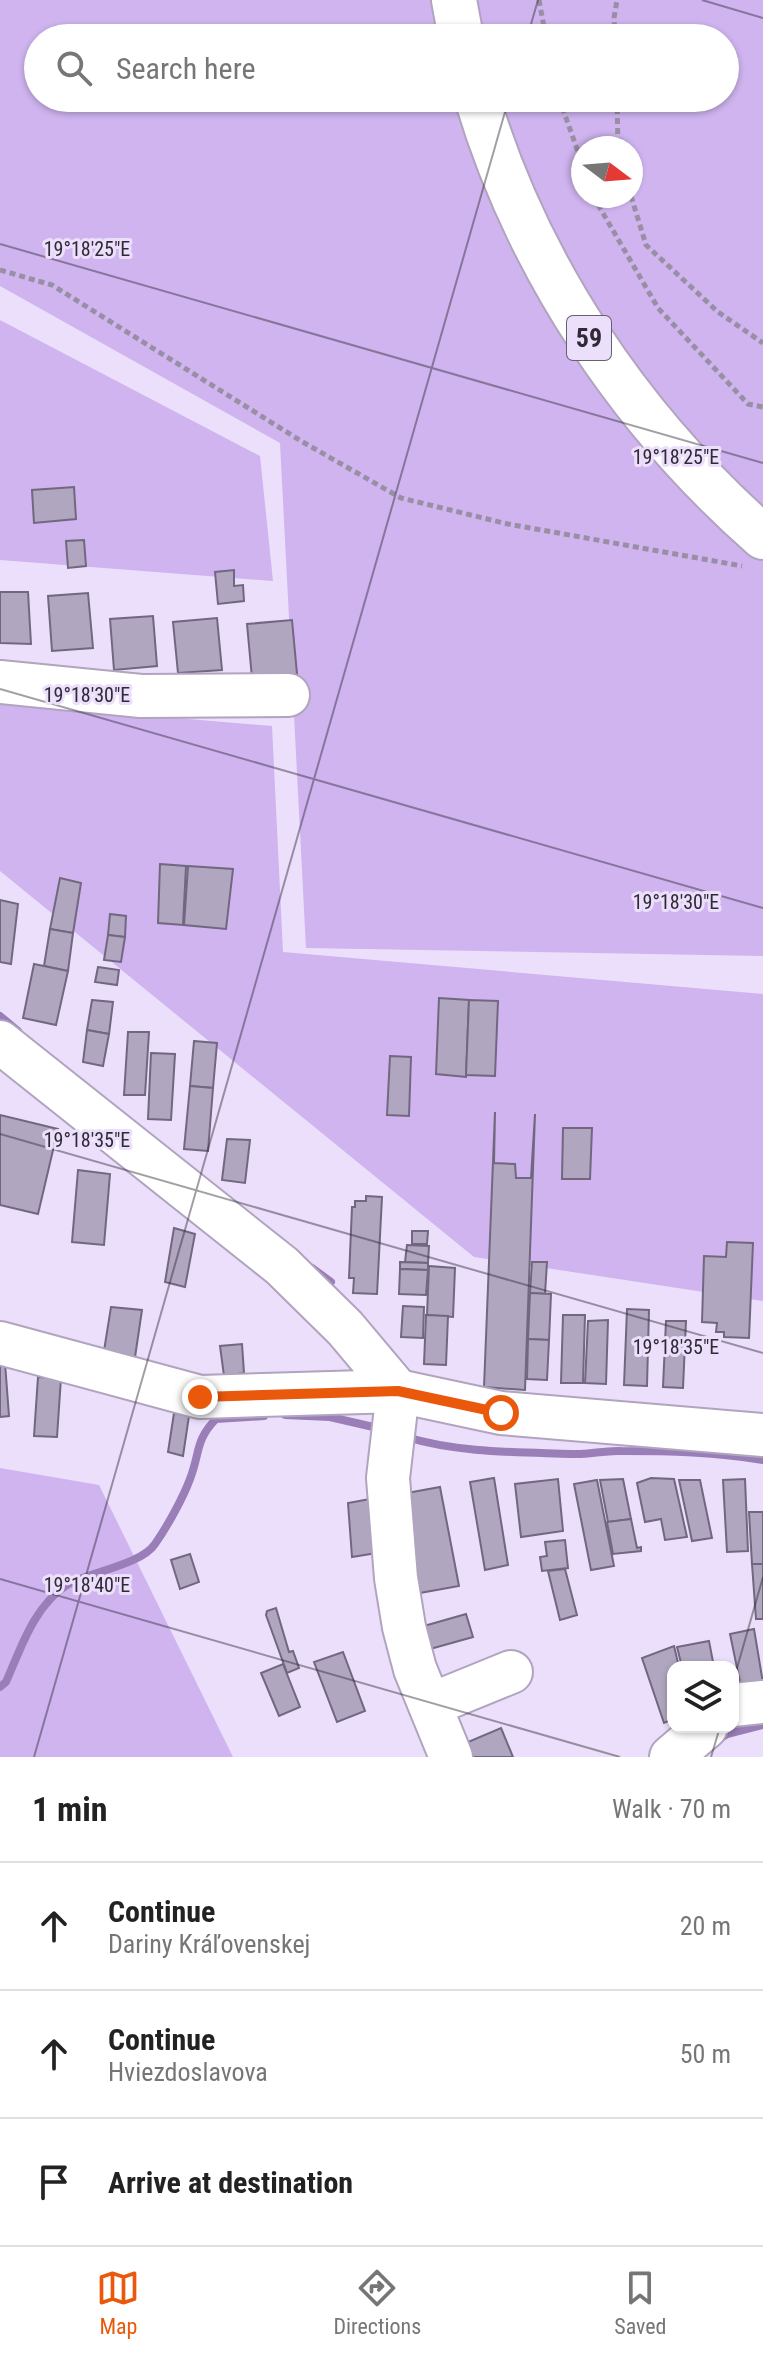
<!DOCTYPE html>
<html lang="en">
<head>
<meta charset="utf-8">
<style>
	:root { --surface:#fff; --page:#f6f6f6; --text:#222; --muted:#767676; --line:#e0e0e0; --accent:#ea580c }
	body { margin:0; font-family:"Roboto Condensed",sans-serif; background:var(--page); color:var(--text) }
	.controls { position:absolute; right:24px; bottom:24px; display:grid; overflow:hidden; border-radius:16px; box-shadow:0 2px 6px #0004 }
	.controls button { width:72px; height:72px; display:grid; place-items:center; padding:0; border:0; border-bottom:2px solid var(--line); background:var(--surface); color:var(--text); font:40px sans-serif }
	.compass { position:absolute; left:571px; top:136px; width:72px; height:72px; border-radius:50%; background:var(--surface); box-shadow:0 2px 6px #0004; rotate:106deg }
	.stop { position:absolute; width:24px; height:24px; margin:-18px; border:6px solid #ea580c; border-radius:50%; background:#fff }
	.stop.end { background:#ea580c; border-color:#fff; box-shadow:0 2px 8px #0008 }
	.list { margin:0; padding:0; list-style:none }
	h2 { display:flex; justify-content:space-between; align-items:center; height:104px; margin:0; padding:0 32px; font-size:34px }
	h2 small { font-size:26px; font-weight:400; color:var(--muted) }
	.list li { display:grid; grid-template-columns:52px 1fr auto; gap:24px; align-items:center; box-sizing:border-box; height:128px; padding:0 32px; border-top:2px solid var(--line) }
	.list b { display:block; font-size:30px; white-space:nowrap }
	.list p { margin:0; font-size:26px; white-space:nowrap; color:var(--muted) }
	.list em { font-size:26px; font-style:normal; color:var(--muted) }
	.icon { flex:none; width:44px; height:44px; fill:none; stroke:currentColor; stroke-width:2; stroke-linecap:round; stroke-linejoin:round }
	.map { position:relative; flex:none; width:763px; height:1757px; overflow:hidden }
	.search { position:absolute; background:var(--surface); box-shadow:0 2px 6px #0004; left:24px; right:24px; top:24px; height:88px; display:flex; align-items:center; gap:20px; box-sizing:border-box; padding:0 28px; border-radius:44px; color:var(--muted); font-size:30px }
	.sheet { height:488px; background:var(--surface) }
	nav { display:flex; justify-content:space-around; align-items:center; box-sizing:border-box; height:112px; border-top:2px solid var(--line); background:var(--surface); font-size:22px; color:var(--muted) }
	nav a { display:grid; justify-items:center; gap:4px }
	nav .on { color:var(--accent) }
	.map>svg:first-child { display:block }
	.green { fill:#cfb4ef; fill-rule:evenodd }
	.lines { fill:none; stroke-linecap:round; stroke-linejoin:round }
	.stream { stroke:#997eb7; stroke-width:8 }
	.building { fill:#b1a6c0; stroke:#726780; stroke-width:2 }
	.minor-casing { stroke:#b0a4bf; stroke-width:46 }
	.major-casing { stroke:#b0a4bf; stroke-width:48 }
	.path { stroke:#988fa4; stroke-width:5; stroke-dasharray:6 4; stroke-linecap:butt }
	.minor { stroke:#fff; stroke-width:42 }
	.major { stroke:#fff; stroke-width:44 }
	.route { stroke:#ea580c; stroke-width:10 }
	.ticks { fill:none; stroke:#2f2a35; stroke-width:2; stroke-opacity:0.45 }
	.labels { text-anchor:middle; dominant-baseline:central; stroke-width:6; stroke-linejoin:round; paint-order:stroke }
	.shield { fill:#ebdffb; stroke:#676070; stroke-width:2 }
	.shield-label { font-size:26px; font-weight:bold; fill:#2f2a35 }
	.ticks-label { font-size:20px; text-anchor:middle; fill:#2f2a35; stroke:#ebdffb; stroke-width:6; stroke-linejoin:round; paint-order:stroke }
</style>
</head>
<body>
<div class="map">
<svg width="763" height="1757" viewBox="0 0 763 1757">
	<rect width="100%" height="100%" fill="#ebdffb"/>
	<!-- green -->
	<g class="green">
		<path d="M0,0H763V956L306,948L280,443L0,286ZM38,38H725V98H38ZM583,148H631V196H583Z"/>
		<path d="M0,320L260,456L273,581L0,560Z"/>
		<path d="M0,703L272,726L283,952L763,994V1301L474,1257L0,871Z"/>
		<path d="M0,1468L99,1485L233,1757H0Z"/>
	</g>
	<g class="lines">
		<!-- stream -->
		<g class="stream">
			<path d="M0,1016L18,1031"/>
			<path d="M312,1268L331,1282"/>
			<path d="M285,1415L330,1417L382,1429"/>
			<path d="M406,1437C459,1453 517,1452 572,1454C588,1455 605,1450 621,1451C669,1451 716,1452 763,1460"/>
			<path d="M0,1687L6,1682C21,1648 34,1606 67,1585C89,1572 141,1565 155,1544C167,1527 183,1498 190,1479C200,1454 195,1440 216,1419L264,1416"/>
			<path d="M719,1739L727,1734L763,1725"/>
		</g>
	</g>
	<!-- building -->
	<g class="building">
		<path d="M74,487L76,519L34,523L32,490Z"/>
		<path d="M84,540L86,566L68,568L66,541Z"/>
		<path d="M234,570V586L243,585L244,601L218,604L215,572Z"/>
		<path d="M0,592H28L31,644L0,643Z"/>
		<path d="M88,593L93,648L52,651L48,596Z"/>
		<path d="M153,616L157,666L114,670L110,619Z"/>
		<path d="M217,618L222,670L178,673L173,622Z"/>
		<path d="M292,620L297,674L252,678L247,624Z"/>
		<path d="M160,864L186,866L183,925L158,923Z"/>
		<path d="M188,866L233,869L226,929L184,925Z"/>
		<path d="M60,878L81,883L73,933L50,929Z"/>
		<path d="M0,900L18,904L11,964L0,962Z"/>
		<path d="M110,914L126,916L125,937L108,935Z"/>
		<path d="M50,929L73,933L68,971L44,966Z"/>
		<path d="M108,935L125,937L121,962L104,960Z"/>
		<path d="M34,964L68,971L56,1025L23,1018Z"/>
		<path d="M98,967L119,970L117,985L95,982Z"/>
		<path d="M439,998L469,1000L466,1077L436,1074Z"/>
		<path d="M92,1000L113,1002L109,1034L87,1030Z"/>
		<path d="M469,1000L498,1001L495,1076L466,1075Z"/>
		<path d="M87,1030L109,1034L103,1066L83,1062Z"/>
		<path d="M128,1032H149L145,1095H124Z"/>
		<path d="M194,1041L217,1043L213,1088L190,1086Z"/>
		<path d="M151,1053L175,1054L171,1120L148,1119Z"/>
		<path d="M390,1056L411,1057L409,1116L387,1115Z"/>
		<path d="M190,1086L213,1088L208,1151L184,1149Z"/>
		<path d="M495,1112L494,1163L515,1164L516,1178H531L535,1114L525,1390L484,1387Z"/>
		<path d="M0,1115L58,1129L38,1214L0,1205Z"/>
		<path d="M563,1128H592L590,1179H562Z"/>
		<path d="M227,1139L250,1140L245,1183L222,1180Z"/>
		<path d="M78,1170L110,1174L104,1245L72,1242Z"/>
		<path d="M366,1196L382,1197L377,1294L353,1293L354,1278H349L352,1207H355V1201H366Z"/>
		<path d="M174,1228L195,1234L185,1287L165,1282Z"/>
		<path d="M412,1231H428L427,1244H412Z"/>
		<path d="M727,1242L753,1243L749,1338L724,1337V1332H716L717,1323L702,1322L704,1256L726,1257Z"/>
		<path d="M407,1245L429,1246L428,1263L405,1262Z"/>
		<path d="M400,1262L428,1263V1270L400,1269Z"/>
		<path d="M532,1262H547L545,1294L530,1293Z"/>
		<path d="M429,1266L455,1268L453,1317L427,1315Z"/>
		<path d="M400,1269L428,1270L426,1295L399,1294Z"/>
		<path d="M530,1293L551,1294L549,1340L528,1339Z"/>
		<path d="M403,1306L424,1307L423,1338L401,1337Z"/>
		<path d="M111,1307L142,1310L134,1364L103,1357Z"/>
		<path d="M627,1309L649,1310L647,1386L624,1385Z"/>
		<path d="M426,1315L448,1316L446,1365L424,1364Z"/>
		<path d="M563,1315H585L583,1383H561Z"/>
		<path d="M608,1320L606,1384L585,1383L588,1321Z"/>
		<path d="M666,1321H686L683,1388L663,1387Z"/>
		<path d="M528,1339L549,1340L547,1380L527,1379Z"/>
		<path d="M242,1344L244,1373L224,1376L220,1346Z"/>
		<path d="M0,1363H5L9,1416L0,1417Z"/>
		<path d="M38,1377L61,1378L57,1437L34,1436Z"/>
		<path d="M174,1413L189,1416L183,1456L168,1452Z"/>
		<path d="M494,1478L508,1565L485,1570L470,1482Z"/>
		<path d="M651,1478L674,1479L687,1537L665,1540L661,1519L645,1522L637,1483Z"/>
		<path d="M558,1479L563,1531L521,1537L515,1484Z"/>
		<path d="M623,1479L631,1519L608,1522L600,1480Z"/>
		<path d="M745,1479L748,1551L727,1552L723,1480Z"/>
		<path d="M597,1480L614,1566L591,1570L574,1484Z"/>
		<path d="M679,1480H700L712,1538L692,1541Z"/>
		<path d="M440,1487L459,1586L414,1594L396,1495Z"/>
		<path d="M381,1497L389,1551L352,1557L348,1503Z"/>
		<path d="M749,1512H763V1564H752Z"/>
		<path d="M631,1519L637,1548L641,1547V1551L613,1554L607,1522Z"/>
		<path d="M565,1540L568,1568L542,1571L540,1557L547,1556L545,1542Z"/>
		<path d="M190,1554L199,1582L180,1589L171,1560Z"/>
		<path d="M752,1564H763V1619H756Z"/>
		<path d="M565,1569L577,1615L560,1620L548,1571Z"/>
		<path d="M276,1608L289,1652L293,1651L299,1668L287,1673L266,1615L267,1611Z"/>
		<path d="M466,1614L473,1637L423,1651L417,1628Z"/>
		<path d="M754,1629L763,1683L742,1692L730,1634Z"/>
		<path d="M709,1641L714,1667H682L677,1647Z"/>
		<path d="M674,1646L679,1667H673V1719L664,1723L642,1658Z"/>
		<path d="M343,1652L365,1711L337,1722L314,1662Z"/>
		<path d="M283,1664L300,1707L279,1716L261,1673Z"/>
		<path d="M501,1728L513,1757H466L461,1745Z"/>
	</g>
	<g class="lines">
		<defs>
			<g id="minor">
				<path d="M0,682L141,696L288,695"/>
				<path d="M0,1042L282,1266L345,1328L398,1391"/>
				<path d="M0,1343L200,1397L398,1391L501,1413L763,1435"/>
				<path d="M398,1391L388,1478L396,1578L404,1627L415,1669L451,1757"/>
				<path d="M430,1705L511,1672"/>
				<path d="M733,1705L763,1702"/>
				<path d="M671,1757L706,1727"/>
			</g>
			<g id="major">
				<path d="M454,0L461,38"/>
				<path d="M477,98C528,268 630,420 763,537"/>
			</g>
		</defs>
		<!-- minor casing -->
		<use href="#minor" class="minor-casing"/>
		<!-- major casing -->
		<use href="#major" class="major-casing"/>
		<!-- path -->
		<g class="path">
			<path d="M539,0L546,38"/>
			<path d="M615,38L614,18L617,0"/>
			<path d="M559,98L583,166"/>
			<path d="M617,98L618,148"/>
			<path d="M593,196L658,308L748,404L763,407"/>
			<path d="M631,196L646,245L718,312L763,343"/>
			<path d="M0,270L52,285L301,441L401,498L508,524L742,566"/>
		</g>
		<!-- minor -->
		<use href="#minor" class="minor"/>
		<!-- major -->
		<use href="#major" class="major"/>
	</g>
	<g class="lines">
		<!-- route -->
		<path class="route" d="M200,1397L398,1391L501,1413"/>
	</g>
	<!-- ticks -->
	<path class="ticks" d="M702,0L763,18M527,38L538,0M0,244L763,463M0,689L763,908M0,1134L763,1353M0,1579L620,1757M733,1682L763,1577M34,1757L509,98M711,1757L720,1727"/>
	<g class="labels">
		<!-- shield labels -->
		<rect class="shield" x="567" y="316" width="44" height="44" rx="6"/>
		<g class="shield-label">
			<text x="589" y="338">59</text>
		</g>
	</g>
	<g class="ticks-label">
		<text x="87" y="256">19°18'25"E</text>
		<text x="676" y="464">19°18'25"E</text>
		<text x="87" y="702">19°18'30"E</text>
		<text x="676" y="909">19°18'30"E</text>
		<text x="87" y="1147">19°18'35"E</text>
		<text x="676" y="1354">19°18'35"E</text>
		<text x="87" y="1592">19°18'40"E</text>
	</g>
</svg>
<div class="controls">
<button><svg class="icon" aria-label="layers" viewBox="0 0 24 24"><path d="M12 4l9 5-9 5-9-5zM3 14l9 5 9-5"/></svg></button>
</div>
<svg class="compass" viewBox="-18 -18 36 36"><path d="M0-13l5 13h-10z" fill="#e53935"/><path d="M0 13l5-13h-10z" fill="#767676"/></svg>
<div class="stop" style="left:501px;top:1413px"></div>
<div class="stop end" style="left:200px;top:1397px"></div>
<div class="search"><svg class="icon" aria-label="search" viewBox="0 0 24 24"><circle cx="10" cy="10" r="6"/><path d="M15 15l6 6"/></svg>Search here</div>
</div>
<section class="sheet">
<h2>1 min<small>Walk · 70 m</small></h2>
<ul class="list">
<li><svg class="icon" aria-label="ahead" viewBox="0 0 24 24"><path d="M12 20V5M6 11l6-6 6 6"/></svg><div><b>Continue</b><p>Dariny Kráľovenskej</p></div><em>20 m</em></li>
<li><svg class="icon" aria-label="ahead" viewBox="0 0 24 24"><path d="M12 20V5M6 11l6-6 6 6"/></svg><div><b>Continue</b><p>Hviezdoslavova</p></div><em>50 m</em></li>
<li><svg class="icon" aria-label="arrive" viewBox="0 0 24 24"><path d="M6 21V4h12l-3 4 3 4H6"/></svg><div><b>Arrive at destination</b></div></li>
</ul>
</section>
<nav>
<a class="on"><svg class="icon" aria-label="map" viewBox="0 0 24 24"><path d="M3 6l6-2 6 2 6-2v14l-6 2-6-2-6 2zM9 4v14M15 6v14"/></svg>Map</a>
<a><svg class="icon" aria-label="directions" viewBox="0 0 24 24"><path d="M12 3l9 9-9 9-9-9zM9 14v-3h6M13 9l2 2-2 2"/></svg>Directions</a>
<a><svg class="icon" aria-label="saved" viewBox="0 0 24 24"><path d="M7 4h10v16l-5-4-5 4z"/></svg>Saved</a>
</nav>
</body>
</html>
